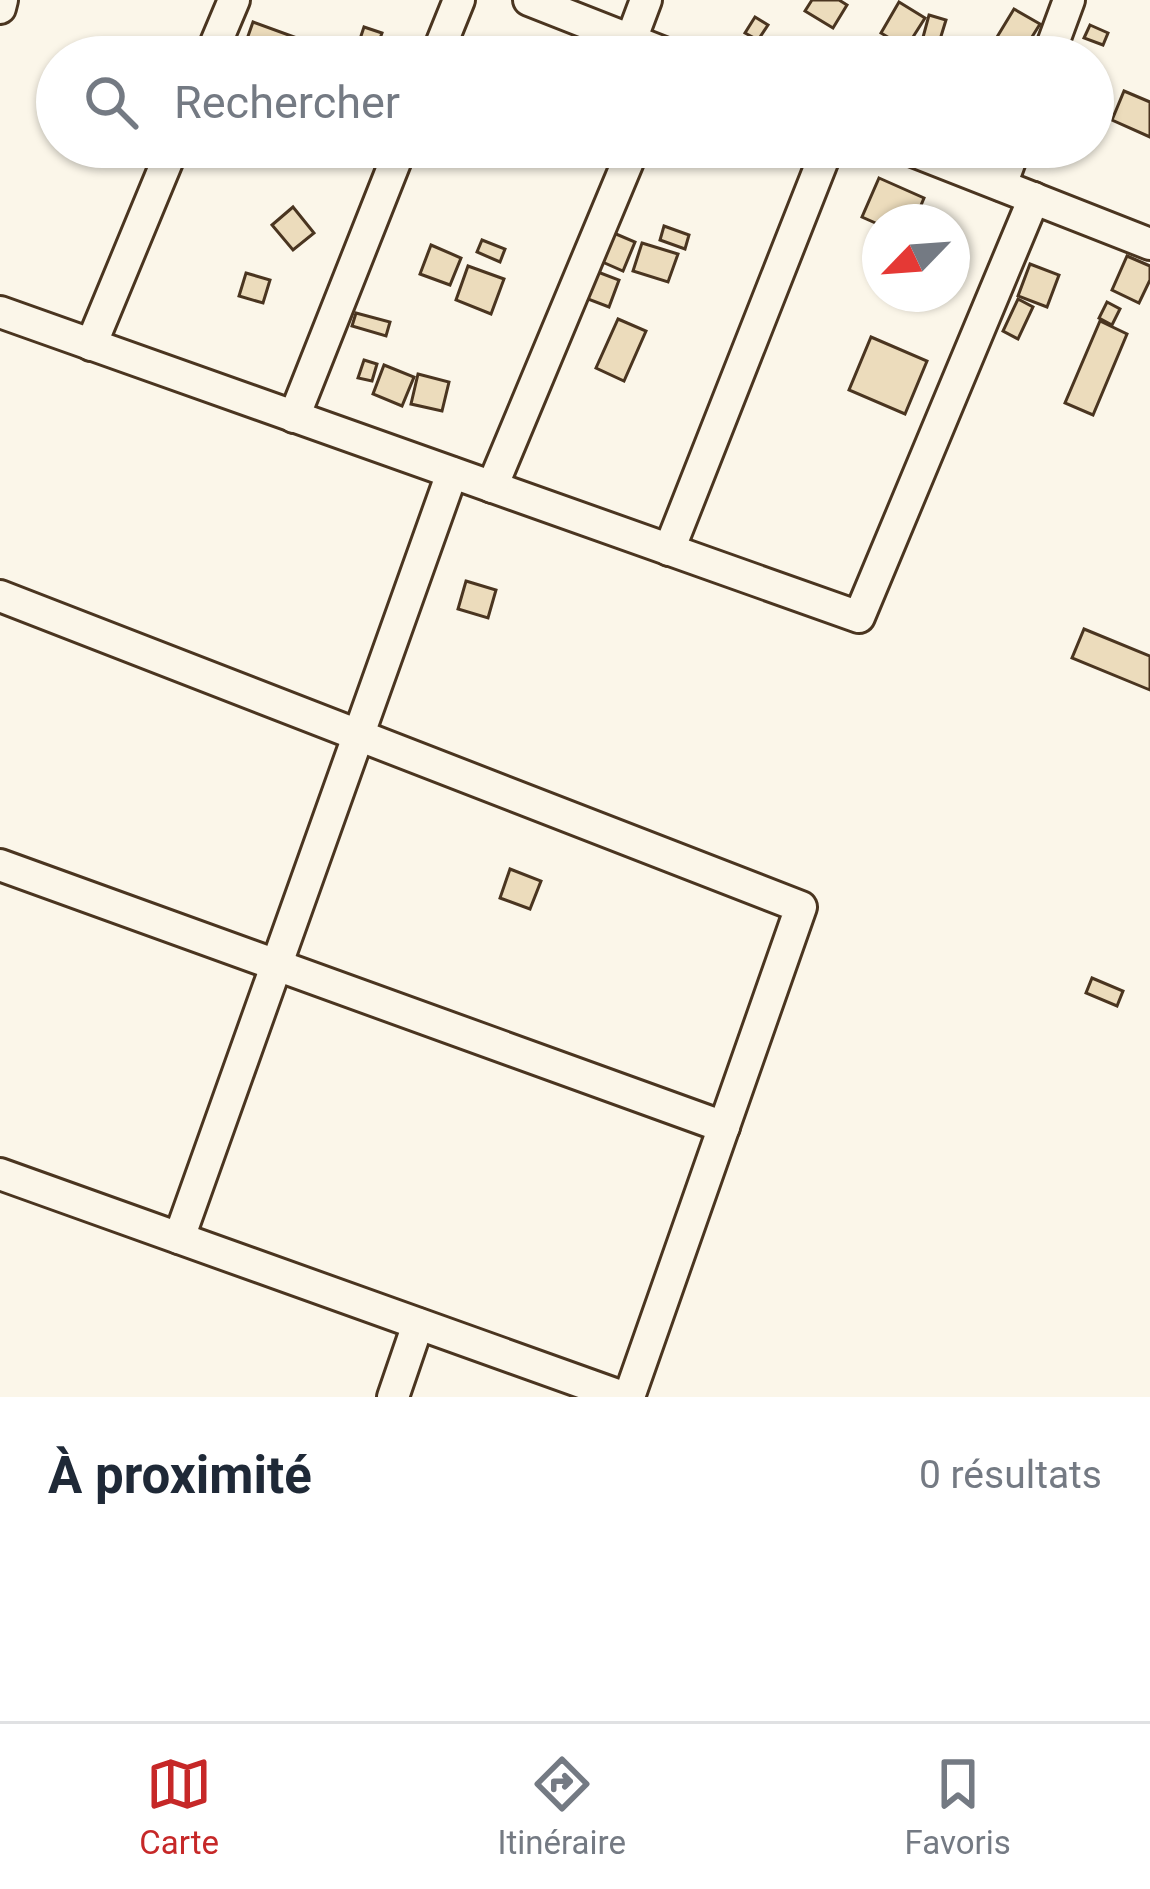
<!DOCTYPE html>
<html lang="fr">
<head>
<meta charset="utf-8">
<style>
	:root { --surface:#fff; --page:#f6f6f7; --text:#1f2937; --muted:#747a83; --line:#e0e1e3; --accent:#c62828 }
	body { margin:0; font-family:Roboto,sans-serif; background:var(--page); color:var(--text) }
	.compass { position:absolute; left:862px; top:204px; width:108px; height:108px; border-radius:50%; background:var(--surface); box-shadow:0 3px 9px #0004; rotate:245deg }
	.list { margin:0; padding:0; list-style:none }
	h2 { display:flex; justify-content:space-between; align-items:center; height:156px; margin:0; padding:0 48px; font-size:51px }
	h2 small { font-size:39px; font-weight:400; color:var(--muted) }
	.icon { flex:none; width:66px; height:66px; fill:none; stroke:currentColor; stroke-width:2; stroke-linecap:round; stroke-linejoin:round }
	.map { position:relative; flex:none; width:1150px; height:1397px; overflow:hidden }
	.search { position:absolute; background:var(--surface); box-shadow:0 3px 9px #0004; left:36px; right:36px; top:36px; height:132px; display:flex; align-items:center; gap:30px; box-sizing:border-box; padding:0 42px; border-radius:66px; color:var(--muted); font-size:45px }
	.sheet { height:324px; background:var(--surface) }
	nav { display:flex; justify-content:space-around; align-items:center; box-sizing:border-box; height:168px; border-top:3px solid var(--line); background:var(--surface); font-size:33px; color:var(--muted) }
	nav a { display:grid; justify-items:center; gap:6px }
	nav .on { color:var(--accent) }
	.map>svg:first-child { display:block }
	.building { fill:#ecdcbc; stroke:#4a3520; stroke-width:3 }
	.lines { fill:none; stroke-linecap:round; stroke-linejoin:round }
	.minor-casing { stroke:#4a3520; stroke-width:36 }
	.minor { stroke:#fbf6e9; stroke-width:30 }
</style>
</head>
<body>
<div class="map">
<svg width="1150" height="1397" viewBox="0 0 1150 1397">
	<rect width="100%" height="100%" fill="#fbf6e9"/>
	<!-- building -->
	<g class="building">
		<path d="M812,0H839L847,5L833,28L805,11Z"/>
		<path d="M899,2L925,18L906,48L881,33Z"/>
		<path d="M1014,9L1040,24L1022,53L997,37Z"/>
		<path d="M929,15L946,20L938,46L922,41Z"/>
		<path d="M755,17L768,25L758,40L745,33Z"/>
		<path d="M253,22L327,49L324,57L241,56Z"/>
		<path d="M1090,25L1108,33L1103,45L1084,38Z"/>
		<path d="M364,27L382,33L377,47L359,42Z"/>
		<path d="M582,38L609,51L606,57L575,53Z"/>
		<path d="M1124,91L1150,102V137L1112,120Z"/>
		<path d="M699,147L717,148L712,165L695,161Z"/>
		<path d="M879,178L924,198L914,222H880V225L862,217Z"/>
		<path d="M293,207L314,233L293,250L272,225Z"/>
		<path d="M664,226L689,235L685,249L660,240Z"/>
		<path d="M609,231L635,242L623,271L598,260Z"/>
		<path d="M482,240L505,249L500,262L477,252Z"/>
		<path d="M642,243L678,254L668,282L633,271Z"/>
		<path d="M431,245L461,258L450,285L420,274Z"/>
		<path d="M1127,256L1150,266V280L1139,303L1112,290Z"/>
		<path d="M1030,264L1059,275L1047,307L1018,296Z"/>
		<path d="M468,266L504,279L491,314L456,300Z"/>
		<path d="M590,269L619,280L609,307L580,296Z"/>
		<path d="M246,273L270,280L263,303L239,296Z"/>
		<path d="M1018,299L1033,307L1018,339L1003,331Z"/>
		<path d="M1107,302L1120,309L1112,325L1099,318Z"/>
		<path d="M356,313L390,322L386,336L352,326Z"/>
		<path d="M618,319L646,331L624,381L596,368Z"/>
		<path d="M1100,321L1127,334L1093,415L1065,403Z"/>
		<path d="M871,337L927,361L905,414L849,390Z"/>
		<path d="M364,360L377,364L372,381L358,378Z"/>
		<path d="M384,365L414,377L402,406L373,394Z"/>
		<path d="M418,374L449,382L442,411L411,404Z"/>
		<path d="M466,581L496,590L488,618L458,609Z"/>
		<path d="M1084,629L1150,656V690L1072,658Z"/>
		<path d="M510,869L541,881L530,909L500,898Z"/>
		<path d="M1092,978L1123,991L1117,1006L1086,993Z"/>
	</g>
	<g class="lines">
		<defs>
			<g id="minor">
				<path d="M529,0L674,57"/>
				<path d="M0,8L2,0"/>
				<path d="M631,40L646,0"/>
				<path d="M210,57L234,0"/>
				<path d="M436,57L459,0"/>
				<path d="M1048,57L1069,0"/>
				<path d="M903,147L1150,244"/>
				<path d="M1001,185L1015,147"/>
				<path d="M0,312L859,617L1034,198"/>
				<path d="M91,345L173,147"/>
				<path d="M294,417L401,147"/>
				<path d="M492,487L634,147"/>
				<path d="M669,550L828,147"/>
				<path d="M0,596L801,907L629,1397"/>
				<path d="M0,865L724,1127"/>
				<path d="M0,1174L623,1397"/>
				<path d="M179,1238L452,473"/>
				<path d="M393,1397L418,1324"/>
			</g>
		</defs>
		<!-- minor casing -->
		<use href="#minor" class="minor-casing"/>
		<!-- minor -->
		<use href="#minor" class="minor"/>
	</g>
</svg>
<svg class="compass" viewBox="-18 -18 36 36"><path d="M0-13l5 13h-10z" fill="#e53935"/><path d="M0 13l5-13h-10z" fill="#747a83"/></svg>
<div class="search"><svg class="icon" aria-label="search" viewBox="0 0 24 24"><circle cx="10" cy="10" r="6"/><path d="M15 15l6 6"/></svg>Rechercher</div>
</div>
<section class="sheet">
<h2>À proximité<small>0 résultats</small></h2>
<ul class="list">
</ul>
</section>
<nav>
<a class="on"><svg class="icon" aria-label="map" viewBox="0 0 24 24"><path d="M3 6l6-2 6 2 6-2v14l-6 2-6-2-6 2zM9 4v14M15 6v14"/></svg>Carte</a>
<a><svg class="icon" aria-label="directions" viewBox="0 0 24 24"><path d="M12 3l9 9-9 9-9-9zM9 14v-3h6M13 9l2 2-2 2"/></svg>Itinéraire</a>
<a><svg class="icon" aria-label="saved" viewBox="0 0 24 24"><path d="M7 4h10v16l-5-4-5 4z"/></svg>Favoris</a>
</nav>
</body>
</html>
